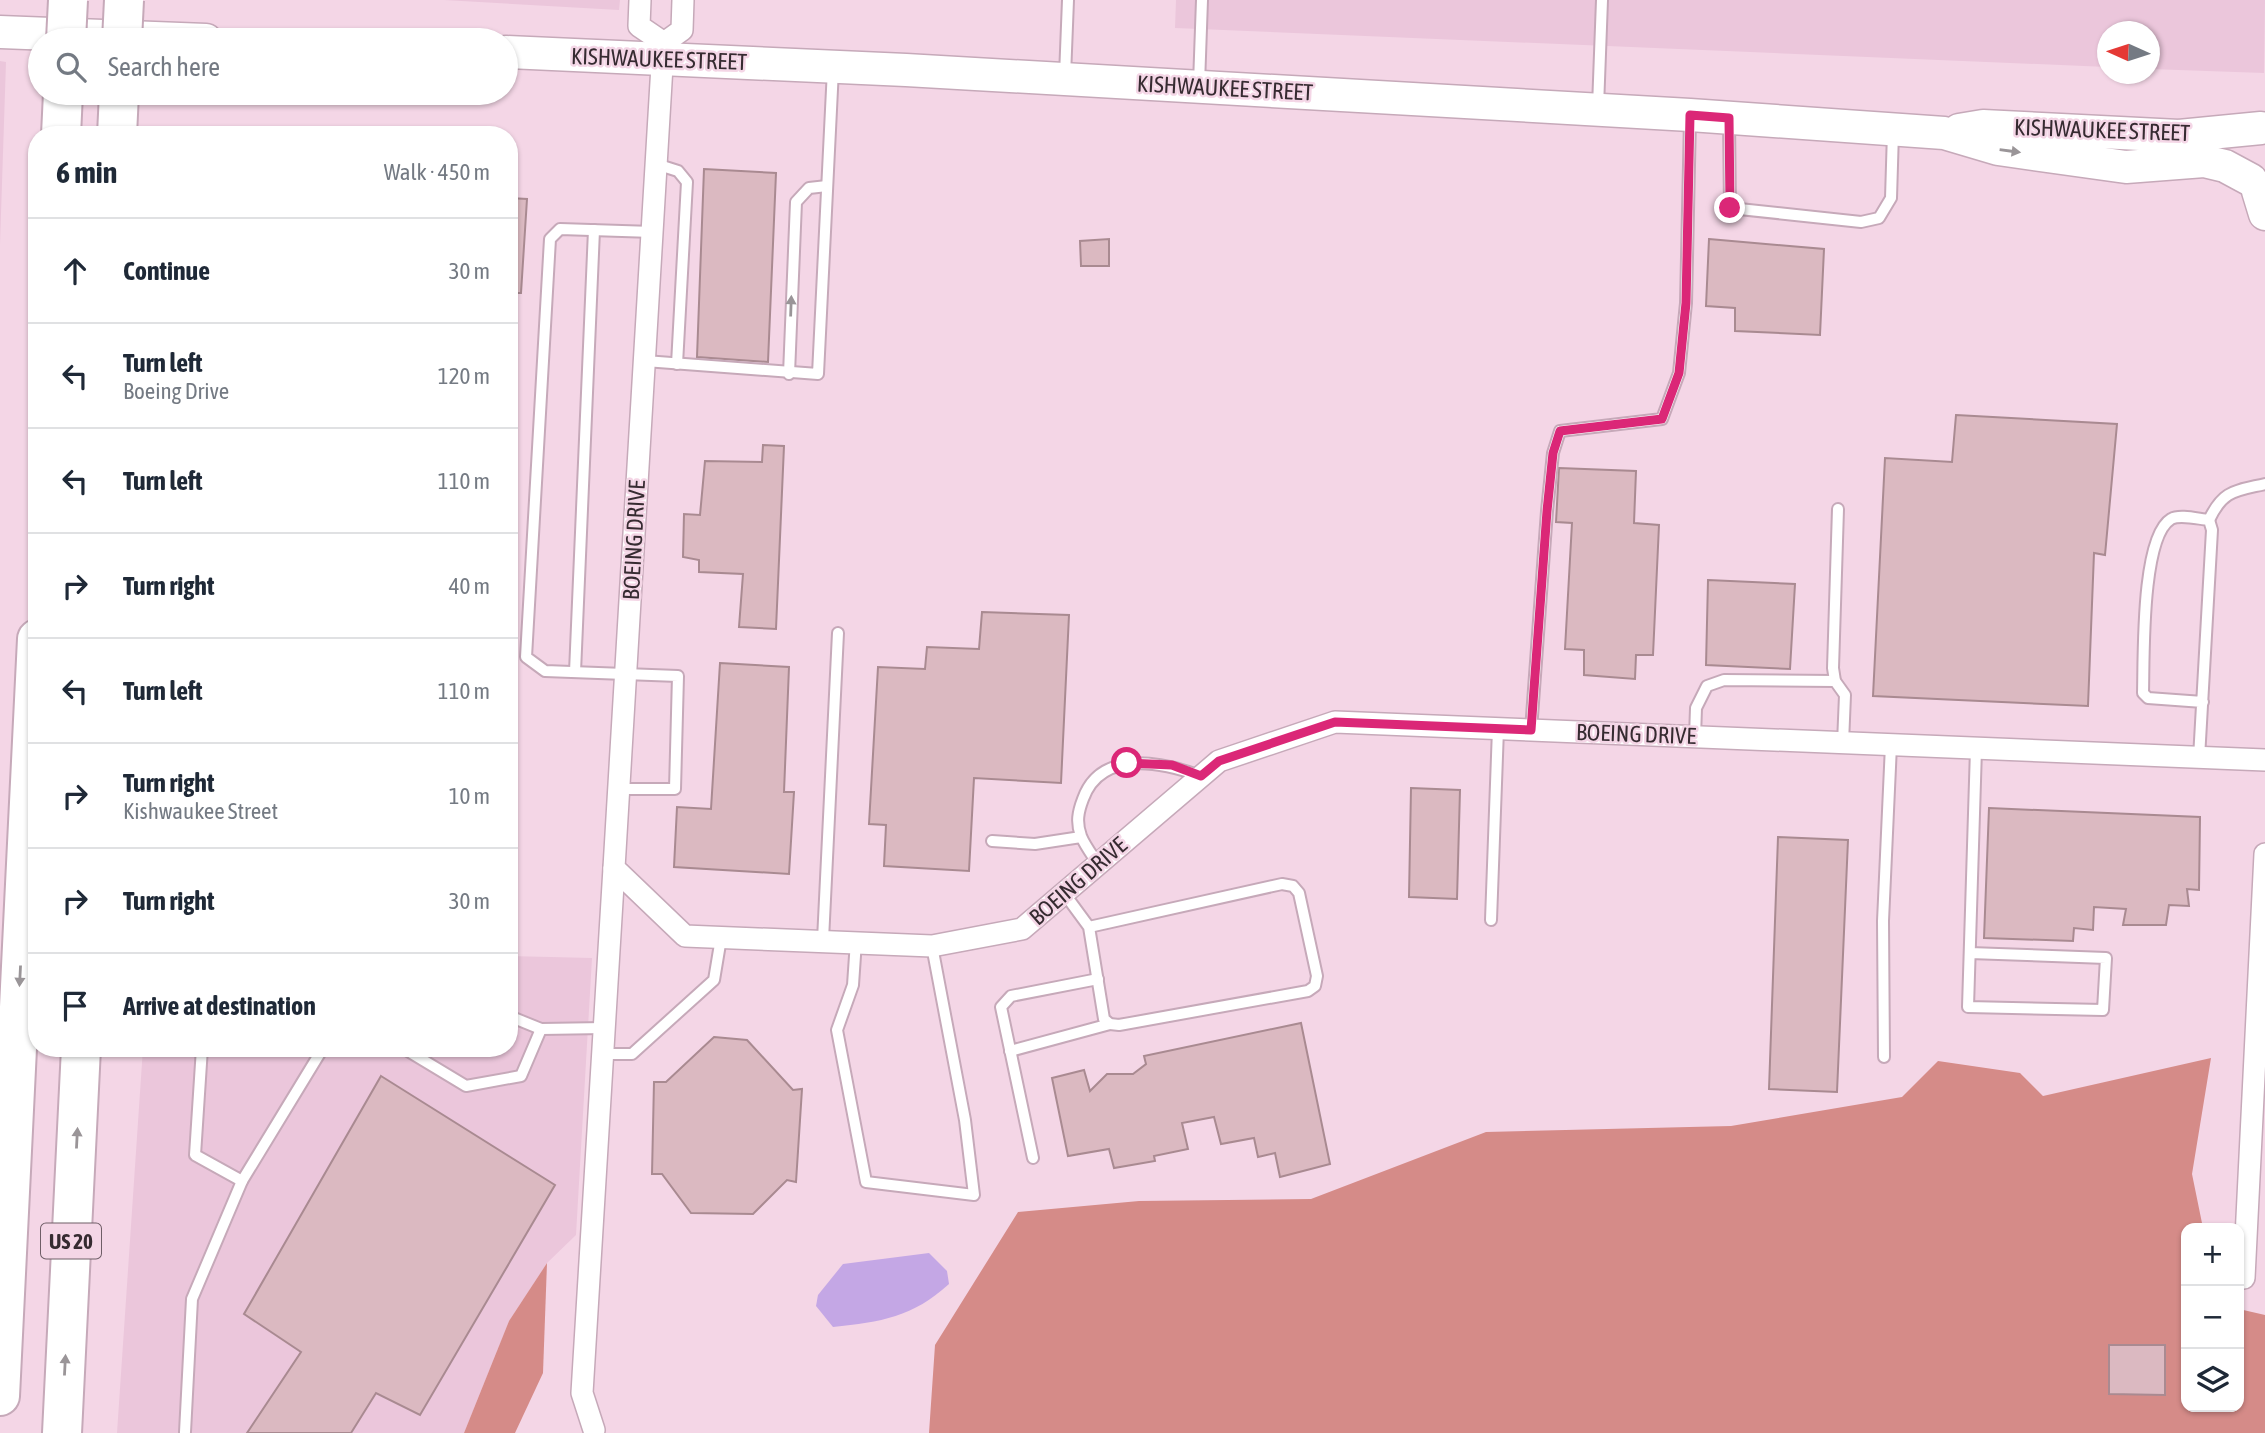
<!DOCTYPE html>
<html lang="en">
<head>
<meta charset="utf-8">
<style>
	:root { --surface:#fff; --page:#f2f2f3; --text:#1f2937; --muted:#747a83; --line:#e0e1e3 }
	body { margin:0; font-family:"Asap Condensed",sans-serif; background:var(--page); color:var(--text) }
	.controls { position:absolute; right:21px; bottom:21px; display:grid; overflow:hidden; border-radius:14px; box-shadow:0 2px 5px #0004 }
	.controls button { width:63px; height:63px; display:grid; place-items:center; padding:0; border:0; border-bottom:2px solid var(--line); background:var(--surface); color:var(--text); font:35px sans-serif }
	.compass { position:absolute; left:2097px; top:21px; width:63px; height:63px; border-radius:50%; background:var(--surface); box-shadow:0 2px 5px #0004; rotate:273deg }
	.stop { position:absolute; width:21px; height:21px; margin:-16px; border:5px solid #db2777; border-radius:50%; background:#fff }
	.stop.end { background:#db2777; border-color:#fff; box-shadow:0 2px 7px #0008 }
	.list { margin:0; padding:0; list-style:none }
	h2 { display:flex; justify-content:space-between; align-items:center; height:91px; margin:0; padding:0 28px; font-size:30px }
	h2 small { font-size:23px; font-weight:400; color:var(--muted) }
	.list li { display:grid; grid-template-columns:46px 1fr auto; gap:21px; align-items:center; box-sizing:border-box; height:105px; padding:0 28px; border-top:2px solid var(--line) }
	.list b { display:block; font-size:26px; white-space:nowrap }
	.list p { margin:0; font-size:23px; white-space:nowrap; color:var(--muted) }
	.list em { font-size:23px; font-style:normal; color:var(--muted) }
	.icon { flex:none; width:38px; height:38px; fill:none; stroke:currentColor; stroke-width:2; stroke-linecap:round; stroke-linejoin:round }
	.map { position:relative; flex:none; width:2265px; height:1433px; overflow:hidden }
	.search { position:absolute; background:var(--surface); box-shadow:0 2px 5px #0004; left:28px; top:28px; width:490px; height:77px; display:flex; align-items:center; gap:18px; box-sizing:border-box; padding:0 24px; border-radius:38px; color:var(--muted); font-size:26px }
	.panel { position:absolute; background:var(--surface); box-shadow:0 2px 5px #0004; left:28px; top:126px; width:490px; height:931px; border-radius:28px }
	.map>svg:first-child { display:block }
	.built { fill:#ebc6db }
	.forest { fill:#d58b88 }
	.water { fill:#c4a7e5 }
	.building { fill:#dbb9c1; stroke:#a98a91; stroke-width:2 }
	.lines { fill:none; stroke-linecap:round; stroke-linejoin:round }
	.lane-casing { stroke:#c6a9b9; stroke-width:14 }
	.street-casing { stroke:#c6a9b9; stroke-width:24 }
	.secondary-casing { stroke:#c6a9b9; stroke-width:35 }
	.highway-casing { stroke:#c6a9b9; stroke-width:42 }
	.lane { stroke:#fff; stroke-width:10 }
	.street { stroke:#fff; stroke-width:21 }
	.secondary { stroke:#fff; stroke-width:32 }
	.highway { stroke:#fff; stroke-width:38 }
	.highway-bridge-casing { stroke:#c6a9b9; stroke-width:42; stroke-linecap:butt }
	.highway-bridge { stroke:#fff; stroke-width:38 }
	.oneway { fill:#9a9598 }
	.route { stroke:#db2777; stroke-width:9 }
	.labels { text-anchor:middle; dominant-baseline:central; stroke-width:5; stroke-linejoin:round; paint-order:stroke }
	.shield { fill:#f4d6e6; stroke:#6f5e67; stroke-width:2 }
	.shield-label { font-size:21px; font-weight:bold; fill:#362b31 }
	.street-label { font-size:23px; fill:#362b31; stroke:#f4d6e6 }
</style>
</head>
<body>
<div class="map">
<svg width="2265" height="1433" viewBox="0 0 2265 1433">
	<rect width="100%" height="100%" fill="#f4d6e6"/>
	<!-- built -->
	<g class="built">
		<path d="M444,0H620L619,10Z"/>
		<path d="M1176,0H2265L2264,73L2150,69V32H2108L2107,67L1175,28Z"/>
		<path d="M0,61L6,62L0,244Z"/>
		<path d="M509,956L592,958L576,1235L547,1263L509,1321L464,1433H117L143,1048H509Z"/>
	</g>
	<!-- forest -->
	<g class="forest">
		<path d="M2211,1058L2192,1174L2203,1228H2186V1407H2239V1309L2265,1315V1433H929L935,1345L1018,1212L1139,1201L1311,1199L1486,1132L1731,1126L1902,1097L1938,1061L2020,1073L2043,1096Z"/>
		<path d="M547,1263L543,1373L515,1433H464L509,1321Z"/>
	</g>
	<!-- water -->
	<path class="water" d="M929,1253L947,1271L949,1284C913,1317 881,1322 833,1327L816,1306L818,1295L843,1264Z"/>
	<!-- building -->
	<g class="building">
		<path d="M704,169L776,173L768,362L697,357Z"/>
		<path d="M509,198L527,199L521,293H509Z"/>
		<path d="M1109,239V266H1081L1080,241Z"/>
		<path d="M1709,239L1824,249L1820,335L1735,331V308L1706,306Z"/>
		<path d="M1956,415L2117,424L2105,555L2094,553L2088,706L1873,696L1885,458L1952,462Z"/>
		<path d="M763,445L784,446L776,629L739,627L743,574L699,572V560L683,557L684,514L700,515L705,461L762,462Z"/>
		<path d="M1559,468L1636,471L1634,523L1659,525L1653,655H1636L1635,679L1584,675V650L1565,649L1572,523L1556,522Z"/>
		<path d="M1708,580L1795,584L1790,669L1706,665Z"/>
		<path d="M982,612L1069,615L1061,783L974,778L969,871L884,866L886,825L869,824L878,667L925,669L927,647L979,649Z"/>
		<path d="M720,663L789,667L784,792H794L789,874L674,867L677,807L711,809Z"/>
		<path d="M1411,788L1460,790L1457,899L1409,897Z"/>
		<path d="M1989,808L2200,817L2199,890L2187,889L2189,906L2169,905L2166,925H2123L2126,909L2094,907L2093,930L2074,928L2073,941L1984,938Z"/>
		<path d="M1778,837L1848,840L1837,1092L1769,1089Z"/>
		<path d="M1301,1023L1330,1164L1280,1177L1275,1153L1258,1157L1254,1138L1221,1144L1214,1117L1182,1123L1188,1149L1154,1156L1155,1161L1114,1168L1109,1149L1068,1156L1052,1078L1084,1070L1090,1091L1107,1074H1133L1146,1064L1144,1056Z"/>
		<path d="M714,1037L747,1040L793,1090L802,1089L796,1182L787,1180L753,1214L691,1213L662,1174H652L654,1082H666Z"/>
		<path d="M381,1076L555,1185L420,1415L376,1393L351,1433H247L301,1352L244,1314Z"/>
		<path d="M2109,1345H2165V1395L2109,1394Z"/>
	</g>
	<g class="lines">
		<defs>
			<g id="lane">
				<path d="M1065,76L1068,0"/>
				<path d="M1199,84L1202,0"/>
				<path d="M1598,107L1602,0"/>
				<path d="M1729,121L1730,208L1861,222L1879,218L1891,198L1893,132"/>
				<path d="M656,164L678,171L687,182L677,364"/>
				<path d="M645,361L818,374L833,69"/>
				<path d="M789,374L796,202L809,188L827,186"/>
				<path d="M1838,509L1833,668L1835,681L1845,695L1843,743"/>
				<path d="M2209,520C2223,490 2235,491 2265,484"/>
				<path d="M575,672L594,230"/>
				<path d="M1531,730L1547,511L1553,453L1560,431L1662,419L1679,373L1686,303L1690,119"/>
				<path d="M1695,737L1696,708L1707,686L1724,680L1835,681"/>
				<path d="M2199,758L2212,530L2209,520C2198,519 2180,514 2171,519C2141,537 2144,658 2143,693L2148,698L2203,702"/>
				<path d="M619,789H675L678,676L545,671L526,657L550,239L560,229L653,232"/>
				<path d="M992,841L1035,844L1081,837"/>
				<path d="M1098,864C1093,856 1085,846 1081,836C1076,822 1078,812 1083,799C1101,749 1161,762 1201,776"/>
				<path d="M1064,893L1089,927L1104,1019L1110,1024L1119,1025L1308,991L1315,986L1317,976L1299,893L1293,886L1282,884L1089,927"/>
				<path d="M1491,920L1498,729"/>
				<path d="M823,940L838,633"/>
				<path d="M856,941L853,985L837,1030L866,1182L974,1195L965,1120L932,946"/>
				<path d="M1970,953L2106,958L2103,1010L1968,1007L1976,749"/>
				<path d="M509,1016L541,1029L605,1028"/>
				<path d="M202,1048L195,1155L242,1181L323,1048"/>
				<path d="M403,1048L466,1086L521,1076L541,1029"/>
				<path d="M1010,1051L1110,1024"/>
				<path d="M603,1054H632L714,980L721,938"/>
				<path d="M1884,1057L1883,921L1891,745"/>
				<path d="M1033,1158L1001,1007L1011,996L1098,979"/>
				<path d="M185,1432L192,1299L242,1181"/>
			</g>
			<g id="street">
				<path d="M640,0L639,26L664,43"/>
				<path d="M664,43L682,30L683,0"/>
				<path d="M663,49L614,868L685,936L932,946L1022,929L1219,761L1335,722L2265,760"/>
				<path d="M2244,1278L2265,854"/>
				<path d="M594,1430L582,1393L614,868"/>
			</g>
			<g id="secondary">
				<path d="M0,32L206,40"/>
				<path d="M506,52L906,70L1690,115L1944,133L1998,149L2126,167L2204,161L2225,166L2251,180"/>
				<path d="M1959,130L1983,126L2179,136L2261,128"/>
				<path d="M2258,191L2265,214"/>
			</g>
			<g id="highway">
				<path d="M61,135L63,93"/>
				<path d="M117,135L119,93"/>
				<path d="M0,1396L37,639"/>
				<path d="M62,1433L81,1048"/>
			</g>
		</defs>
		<!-- lane casing -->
		<use href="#lane" class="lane-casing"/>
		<!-- street casing -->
		<use href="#street" class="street-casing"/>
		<!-- secondary casing -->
		<use href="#secondary" class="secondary-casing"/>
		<!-- highway casing -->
		<use href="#highway" class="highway-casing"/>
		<!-- lane -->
		<use href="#lane" class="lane"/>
		<!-- street -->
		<use href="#street" class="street"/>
		<!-- secondary -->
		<use href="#secondary" class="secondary"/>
		<!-- highway -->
		<use href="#highway" class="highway"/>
		<defs>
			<g id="highway-bridge">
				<path d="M66,40L68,0"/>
				<path d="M122,40L124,0"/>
			</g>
		</defs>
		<!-- highway-bridge casing -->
		<use href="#highway-bridge" class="highway-bridge-casing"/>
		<!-- highway-bridge -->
		<use href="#highway-bridge" class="highway-bridge"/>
	</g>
	<!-- one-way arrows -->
	<defs><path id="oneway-solid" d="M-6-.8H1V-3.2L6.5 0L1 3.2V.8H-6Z" transform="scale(1.75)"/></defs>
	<g class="oneway">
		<use href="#oneway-solid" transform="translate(2010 151) rotate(8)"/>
		<use href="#oneway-solid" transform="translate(791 306) rotate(-88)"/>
		<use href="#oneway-solid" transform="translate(20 976) rotate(93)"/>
		<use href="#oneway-solid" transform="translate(77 1138) rotate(-87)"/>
		<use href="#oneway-solid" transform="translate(65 1365) rotate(-87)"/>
	</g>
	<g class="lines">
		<!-- route -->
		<path class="route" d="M1127,763L1172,765L1201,776L1219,761L1335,722L1531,730L1547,511L1553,453L1560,431L1662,419L1679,373L1686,303L1690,115L1729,118L1730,208"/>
	</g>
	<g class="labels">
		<!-- shield labels -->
		<rect class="shield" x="41" y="1223.5" width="60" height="35" rx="5"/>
		<g class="shield-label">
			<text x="71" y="1241">US 20</text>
		</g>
		<!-- street labels -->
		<g class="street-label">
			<text transform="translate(659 59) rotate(2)">KISHWAUKEE STREET</text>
			<text transform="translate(1225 88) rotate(3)">KISHWAUKEE STREET</text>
			<text transform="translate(2102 130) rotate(2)">KISHWAUKEE STREET</text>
			<text transform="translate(634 540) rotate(-87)">BOEING DRIVE</text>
			<text transform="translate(1636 734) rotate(2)">BOEING DRIVE</text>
			<text transform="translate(1078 881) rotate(-41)">BOEING DRIVE</text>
		</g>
	</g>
</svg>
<div class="controls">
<button>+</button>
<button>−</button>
<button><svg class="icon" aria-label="layers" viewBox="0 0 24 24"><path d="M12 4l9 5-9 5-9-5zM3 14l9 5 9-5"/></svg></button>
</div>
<svg class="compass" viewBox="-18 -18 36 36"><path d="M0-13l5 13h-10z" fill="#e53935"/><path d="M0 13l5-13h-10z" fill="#747a83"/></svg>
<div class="stop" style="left:1127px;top:763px"></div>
<div class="stop end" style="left:1730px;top:208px"></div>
<div class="search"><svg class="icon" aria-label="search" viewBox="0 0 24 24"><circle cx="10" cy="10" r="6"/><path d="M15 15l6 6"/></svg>Search here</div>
<section class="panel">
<h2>6 min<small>Walk · 450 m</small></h2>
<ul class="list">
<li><svg class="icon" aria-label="ahead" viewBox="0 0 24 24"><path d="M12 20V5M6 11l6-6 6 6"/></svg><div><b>Continue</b></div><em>30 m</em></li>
<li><svg class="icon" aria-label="left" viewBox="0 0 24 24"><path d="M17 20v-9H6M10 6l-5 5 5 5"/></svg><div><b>Turn left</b><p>Boeing Drive</p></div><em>120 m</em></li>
<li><svg class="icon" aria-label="left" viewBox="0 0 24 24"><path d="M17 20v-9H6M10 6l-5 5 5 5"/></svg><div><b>Turn left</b></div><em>110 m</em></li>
<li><svg class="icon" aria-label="right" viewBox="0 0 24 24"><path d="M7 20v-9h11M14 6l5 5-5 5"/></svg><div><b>Turn right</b></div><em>40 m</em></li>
<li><svg class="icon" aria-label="left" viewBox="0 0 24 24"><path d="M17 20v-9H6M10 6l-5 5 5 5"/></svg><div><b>Turn left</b></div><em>110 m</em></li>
<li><svg class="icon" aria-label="right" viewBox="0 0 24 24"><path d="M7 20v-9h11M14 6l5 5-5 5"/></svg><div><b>Turn right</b><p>Kishwaukee Street</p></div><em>10 m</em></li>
<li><svg class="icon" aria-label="right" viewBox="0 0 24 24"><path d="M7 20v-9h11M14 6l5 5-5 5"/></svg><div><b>Turn right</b></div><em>30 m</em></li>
<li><svg class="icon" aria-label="arrive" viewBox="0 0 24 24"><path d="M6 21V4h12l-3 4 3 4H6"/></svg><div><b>Arrive at destination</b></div></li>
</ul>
</section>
</div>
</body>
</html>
